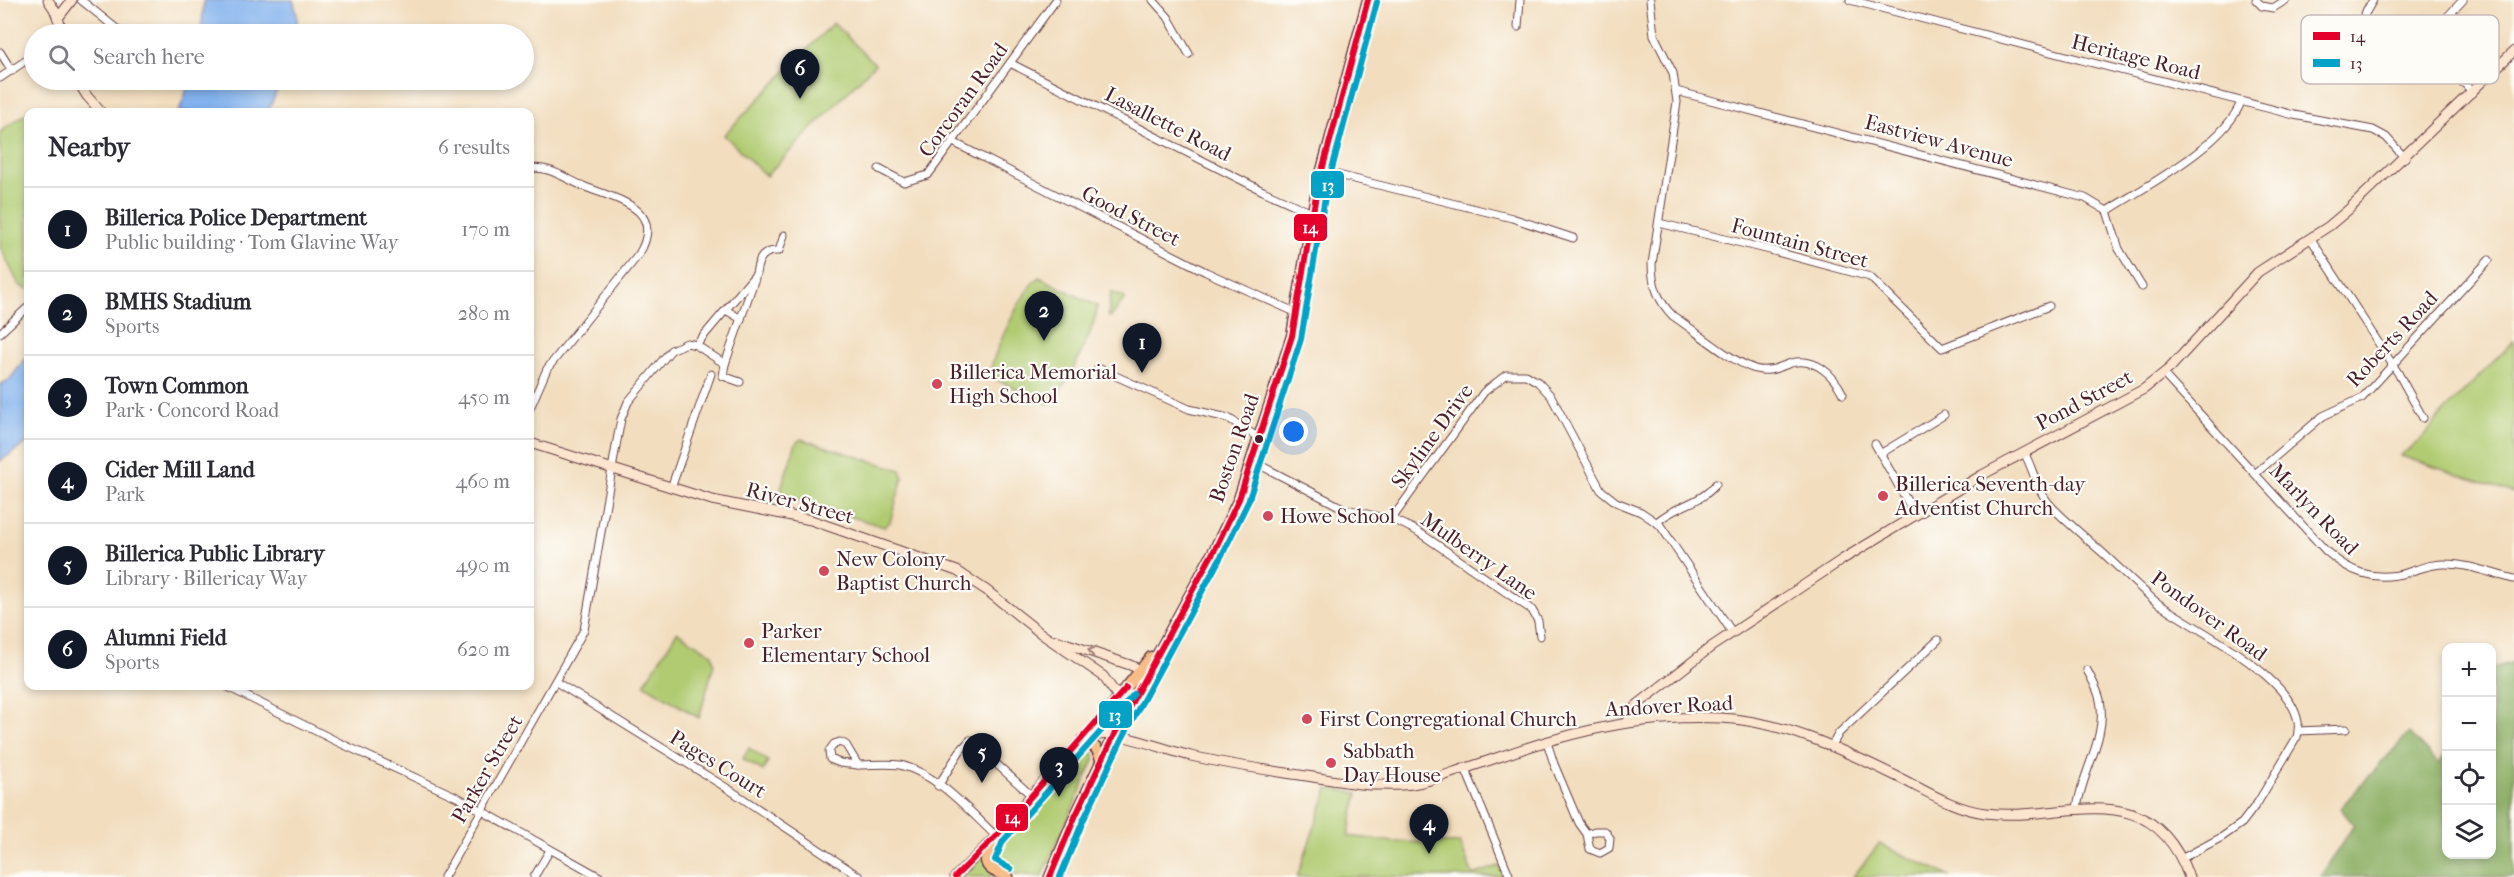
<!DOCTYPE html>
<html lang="en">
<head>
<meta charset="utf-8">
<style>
	:root { --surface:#fff; --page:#f7f7f7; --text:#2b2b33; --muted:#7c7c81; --line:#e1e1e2; --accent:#111827 }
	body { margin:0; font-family:"IM FELL French Canon",serif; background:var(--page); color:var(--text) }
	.controls { position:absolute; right:18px; bottom:18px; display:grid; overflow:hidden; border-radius:12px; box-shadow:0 3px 9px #0003 }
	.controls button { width:54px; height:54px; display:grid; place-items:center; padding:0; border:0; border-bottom:2px solid var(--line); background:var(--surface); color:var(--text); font:30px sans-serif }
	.you { position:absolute; left:1294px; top:432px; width:21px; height:21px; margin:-15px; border:4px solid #fff; border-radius:50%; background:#1a73e8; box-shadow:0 0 0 9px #1a73e833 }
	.badge { display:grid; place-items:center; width:39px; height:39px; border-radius:50%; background:var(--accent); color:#fff; font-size:20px; font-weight:700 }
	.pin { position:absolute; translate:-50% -50px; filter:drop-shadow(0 2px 3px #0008) }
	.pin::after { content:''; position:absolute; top:32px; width:21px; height:18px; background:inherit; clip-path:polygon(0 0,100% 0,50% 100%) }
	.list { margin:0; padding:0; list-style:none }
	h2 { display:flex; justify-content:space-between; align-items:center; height:78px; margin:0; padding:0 24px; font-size:26px }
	h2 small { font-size:20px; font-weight:400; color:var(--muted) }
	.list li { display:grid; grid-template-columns:39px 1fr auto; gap:18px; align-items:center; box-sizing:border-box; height:84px; padding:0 24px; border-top:2px solid var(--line) }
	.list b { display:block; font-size:22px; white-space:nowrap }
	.list p { margin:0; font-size:20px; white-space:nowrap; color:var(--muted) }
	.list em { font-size:20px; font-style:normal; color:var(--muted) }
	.icon { flex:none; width:33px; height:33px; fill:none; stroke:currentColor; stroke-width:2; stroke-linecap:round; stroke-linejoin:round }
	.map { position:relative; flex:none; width:2514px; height:877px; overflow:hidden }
	.search { position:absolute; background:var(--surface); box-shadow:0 3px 9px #0003; left:24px; top:24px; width:510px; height:66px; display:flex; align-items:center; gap:15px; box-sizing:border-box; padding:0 21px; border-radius:33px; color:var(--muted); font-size:22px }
	.panel { position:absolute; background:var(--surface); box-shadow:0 3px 9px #0003; left:24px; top:108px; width:510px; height:582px; border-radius:12px }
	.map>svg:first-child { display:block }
	.green { fill:#b0cb71; stroke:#7d754e; stroke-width:1.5 }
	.forest { fill:#8caf63; stroke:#6b6747; stroke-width:1.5 }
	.water { fill:#83b2ee; stroke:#66688c; stroke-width:1.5 }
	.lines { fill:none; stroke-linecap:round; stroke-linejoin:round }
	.street-casing { stroke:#633c41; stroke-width:9 }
	.secondary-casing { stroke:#633c41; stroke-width:11 }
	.primary-casing { stroke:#633c41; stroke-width:13 }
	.street { stroke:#fff; stroke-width:7 }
	.secondary { stroke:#fce5cf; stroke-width:9 }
	.primary { stroke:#f7bd88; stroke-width:10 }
	.bus-1-casing { stroke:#fdfcf7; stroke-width:10 }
	.bus-2-casing { stroke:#fdfcf7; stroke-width:10 }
	.bus-1 { stroke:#e4002b; stroke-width:6 }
	.bus-2 { stroke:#04a2c6; stroke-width:6 }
	.oneway { stroke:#a3827d }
	.poi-dot { fill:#d1495b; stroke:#fdfcf7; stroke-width:2 }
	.bus-dot { fill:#4a1f2b; stroke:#fdfcf7; stroke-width:2 }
	.labels { text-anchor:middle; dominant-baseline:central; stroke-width:4.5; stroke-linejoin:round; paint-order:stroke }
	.street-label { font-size:21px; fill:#4a1f2b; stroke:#fdfcf7 }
	.poi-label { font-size:21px; fill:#4a1f2b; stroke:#fdfcf7; text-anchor:start }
	.key { fill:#fdfcf7; stroke:#c7baba; stroke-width:1.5 }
	.key-label { font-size:16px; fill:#4a1f2b }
	.line-badge { stroke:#fdfcf7; stroke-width:2 }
	.badge-label { font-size:16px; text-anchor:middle; font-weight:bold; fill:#fff }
</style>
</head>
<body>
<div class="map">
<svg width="2514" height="877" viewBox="0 0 2514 877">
	<rect width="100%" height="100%" fill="#fdfcf7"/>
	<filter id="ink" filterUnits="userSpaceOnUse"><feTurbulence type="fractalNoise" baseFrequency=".0167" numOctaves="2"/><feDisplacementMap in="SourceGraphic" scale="12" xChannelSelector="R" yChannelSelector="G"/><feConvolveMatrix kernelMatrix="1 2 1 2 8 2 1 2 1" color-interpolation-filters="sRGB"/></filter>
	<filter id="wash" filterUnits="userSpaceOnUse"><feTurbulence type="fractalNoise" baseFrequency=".008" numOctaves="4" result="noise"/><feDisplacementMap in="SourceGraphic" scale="24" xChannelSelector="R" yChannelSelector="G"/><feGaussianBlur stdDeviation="1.35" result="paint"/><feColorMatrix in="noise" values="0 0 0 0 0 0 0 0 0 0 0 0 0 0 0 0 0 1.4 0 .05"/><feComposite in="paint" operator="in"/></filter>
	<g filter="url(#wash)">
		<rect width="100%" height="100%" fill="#f2ddbe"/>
		<!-- green -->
		<g class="green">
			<path d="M833,23L875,64L766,176L724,135Z"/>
			<path d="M31,110L32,112H28V289L19,285L0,247V132Z"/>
			<path d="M1039,277L1097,306C1097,325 1063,395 1048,405L990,376C990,358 1024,287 1039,277Z"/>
			<path d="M1111,292L1125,298L1111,317L1108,316Z"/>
			<path d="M2514,341V493L2401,456L2426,435L2439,417Z"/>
			<path d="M801,439L901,470L903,477L890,522L884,527L784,496L781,488L796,443Z"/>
			<path d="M677,632L712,654L714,664L699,718L644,684Z"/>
			<path d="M749,748L768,761L763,771L743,759Z"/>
			<path d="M1088,748L1094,754V760L1042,877L1001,872L988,877H962L1007,833L1079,752Z"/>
			<path d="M1328,789L1358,793L1348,836L1394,842L1460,843L1473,875L1499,866L1504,877H1297Z"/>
			<path d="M1879,844L1950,876L1853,877Z"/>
		</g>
		<!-- forest -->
		<path class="forest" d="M2514,662V877H2320L2354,825L2340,808L2409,733L2439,764L2446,753V854H2492V668Z"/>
		<!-- water -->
		<g class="water">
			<path d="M204,0H293L297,15V34H201Z"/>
			<path d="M190,80H281L268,112H179Z"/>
			<path d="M28,356V442L0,461V385L9,380Z"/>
		</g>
	</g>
	<g filter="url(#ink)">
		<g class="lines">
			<defs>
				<g id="street">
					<path d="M81,0L123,34"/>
					<path d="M1153,0L1168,17L1189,54"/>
					<path d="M1650,0L1654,35L1673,73L1677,102L1652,264C1652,285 1658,301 1673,316C1696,331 1730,361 1755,369C1769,373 1779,367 1791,363C1815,357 1833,374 1843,394"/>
					<path d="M1850,0L2294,115L2373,130L2386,137L2405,158"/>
					<path d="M2256,0L2262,6L2273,8L2286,0"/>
					<path d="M2340,26L2465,84L2473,93"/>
					<path d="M1518,27L1520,0"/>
					<path d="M2363,37L2362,19L2373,0"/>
					<path d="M0,52L12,71"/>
					<path d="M2408,59L2463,0"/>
					<path d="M1010,63L1263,191L1312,213"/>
					<path d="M0,78L34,55"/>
					<path d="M1676,91L2085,198L2107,211L2119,249L2142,287"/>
					<path d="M953,142L1206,272L1297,313"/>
					<path d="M530,169C548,165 566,179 583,186C614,199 667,207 639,254L547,369L530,408"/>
					<path d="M879,169L904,182L928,175L1056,0"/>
					<path d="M1322,171L1512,218L1573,238"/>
					<path d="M2107,211C2146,186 2225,145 2241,102"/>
					<path d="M1659,223L1770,250L1870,277L1942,348L2049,306"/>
					<path d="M2311,239L2398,373L2423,418"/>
					<path d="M726,310L741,319"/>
					<path d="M0,333L28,307"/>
					<path d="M696,345L756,274C758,259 763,250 779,251L784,235"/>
					<path d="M1098,368L1189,409L1228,418L1259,438"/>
					<path d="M2164,375L2326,551C2349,572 2374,582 2406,573C2419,569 2432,563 2446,564C2469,564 2492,574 2514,579"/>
					<path d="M740,382L723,376L725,364L755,278"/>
					<path d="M1875,444L1915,515"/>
					<path d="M2024,452C2034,471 2037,492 2053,508C2069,524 2087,539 2104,554C2121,570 2138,586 2155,601C2189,627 2313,684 2297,737L2258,802L2242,823L2222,837L2181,859"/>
					<path d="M1880,454L1944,415"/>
					<path d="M1252,461L1343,508L1399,522L1417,531L1532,610L1538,621L1540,636"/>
					<path d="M2256,473L2323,416L2362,398L2489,260"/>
					<path d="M671,488L711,374"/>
					<path d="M1391,520L1484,392L1506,375H1526L1538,382L1551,396L1601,490L1616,502L1641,512L1660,525L1732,632"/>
					<path d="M1657,522C1675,505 1701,504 1716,484"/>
					<path d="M556,682L730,790L860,877"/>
					<path d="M226,686L340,743L457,797L600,877"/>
					<path d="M2298,731L2346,729"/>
					<path d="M840,742L846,745L858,765L840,763L830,759L829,751L834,744Z"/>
					<path d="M1547,742L1554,764L1579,823L1587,834L1590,849L1600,853L1609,848L1610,838L1605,831H1595L1587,834"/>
					<path d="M1831,747L1839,733L1938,640"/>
					<path d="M858,765C871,765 887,763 900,765C938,774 969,811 996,836"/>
					<path d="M1465,768L1510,877"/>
					<path d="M938,786L960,751L970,740L1032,796"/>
					<path d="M2077,809C2081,773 2108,737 2100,700C2098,690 2092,680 2087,670"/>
					<path d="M444,877L584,630L616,446L621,419L628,402L671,350L687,343L696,345L725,364"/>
					<path d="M534,877L550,850"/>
				</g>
				<g id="secondary">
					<path d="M48,0L54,9L64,34"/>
					<path d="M58,18L72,0"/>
					<path d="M77,80L87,96L101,112"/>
					<path d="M530,443L712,500L811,520L957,571L986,590L1043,635L1103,676L1119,698"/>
					<path d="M1056,640L1130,665L1141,670L1143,673"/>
					<path d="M1627,723L1637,705L1711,647L1843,559L1982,475L2144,389L2170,368L2258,272L2329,226L2348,210L2514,51"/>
					<path d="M1082,740C1088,738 1094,736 1099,735C1120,731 1168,751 1191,756C1231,765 1272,771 1313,777C1332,780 1352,784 1371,785C1384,785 1399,786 1412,784C1427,782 1443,776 1457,771C1489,761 1520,749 1552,740C1607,724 1664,715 1721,718C1783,721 1843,750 1898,777C1926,791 1954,809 1985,813C2064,823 2150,771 2189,877"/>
					<path d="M955,877L992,840"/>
				</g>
				<g id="primary">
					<path d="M1082,740L1096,748L1102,761"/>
					<path d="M1008,877C980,867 982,861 996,836L1098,723L1151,657"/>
					<path d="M1050,877L1075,817L1114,735L1216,547L1239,499L1292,336L1317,189L1368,0"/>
				</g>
			</defs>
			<!-- street casing -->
			<use href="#street" class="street-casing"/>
			<!-- secondary casing -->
			<use href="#secondary" class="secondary-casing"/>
			<!-- primary casing -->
			<use href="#primary" class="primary-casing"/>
			<!-- street -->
			<use href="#street" class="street"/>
			<!-- secondary -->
			<use href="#secondary" class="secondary"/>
			<!-- primary -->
			<use href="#primary" class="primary"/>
			<defs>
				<g id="bus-1">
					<path d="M955,877L996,836L1126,688"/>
					<path d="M1050,877L1075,817L1114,735L1216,547L1239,499L1292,336L1317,189L1368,0"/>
				</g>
				<g id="bus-2">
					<path d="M1011,869L995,860L1003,841L1134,694"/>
					<path d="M1060,877L1083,821L1122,739L1224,551L1248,502L1301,339L1326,191L1377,2"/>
				</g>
			</defs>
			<!-- bus-1 casing -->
			<use href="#bus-1" class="bus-1-casing"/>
			<!-- bus-2 casing -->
			<use href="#bus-2" class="bus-2-casing"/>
			<!-- bus-1 -->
			<use href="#bus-1" class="bus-1"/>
			<!-- bus-2 -->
			<use href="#bus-2" class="bus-2"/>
		</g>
		<!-- one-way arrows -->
		<defs><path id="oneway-chevron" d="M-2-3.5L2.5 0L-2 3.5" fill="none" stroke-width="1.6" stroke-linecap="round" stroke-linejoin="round" transform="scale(1.5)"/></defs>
		<use class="oneway" href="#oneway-chevron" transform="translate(1092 651) rotate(-163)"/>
	</g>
	<!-- markers -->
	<g class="poi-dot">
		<circle cx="937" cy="384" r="6"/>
		<circle cx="1883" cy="496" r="6"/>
		<circle cx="1268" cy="516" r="6"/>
		<circle cx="824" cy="571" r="6"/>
		<circle cx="749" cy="643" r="6"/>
		<circle cx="1307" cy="719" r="6"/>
		<circle cx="1331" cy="763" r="6"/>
	</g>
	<circle class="bus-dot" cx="1259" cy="439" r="5"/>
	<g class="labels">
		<!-- street labels -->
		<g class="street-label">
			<text transform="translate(2136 57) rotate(14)">Heritage Road</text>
			<text transform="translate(963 100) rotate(-54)">Corcoran Road</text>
			<text transform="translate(1168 124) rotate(27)">Lasallette Road</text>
			<text transform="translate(1939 141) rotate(15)">Eastview Avenue</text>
			<text transform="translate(1131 216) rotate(27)">Good Street</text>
			<text transform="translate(1800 243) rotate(15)">Fountain Street</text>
			<text transform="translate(2392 339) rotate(-47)">Roberts Road</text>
			<text transform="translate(2084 400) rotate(-28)">Pond Street</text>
			<text transform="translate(1432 436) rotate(-54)">Skyline Drive</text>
			<text transform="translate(1234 448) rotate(-71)">Boston Road</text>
			<text transform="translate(800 503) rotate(15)">River Street</text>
			<text transform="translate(2314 509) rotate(46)">Marlyn Road</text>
			<text transform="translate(1479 556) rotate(35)">Mulberry Lane</text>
			<text transform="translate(2209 616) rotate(36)">Pondover Road</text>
			<text transform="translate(1669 706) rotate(-3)">Andover Road</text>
			<text transform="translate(718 764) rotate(32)">Pages Court</text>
			<text transform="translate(487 769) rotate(-60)">Parker Street</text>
		</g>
		<!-- poi labels -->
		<g class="poi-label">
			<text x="949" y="372">Billerica Memorial<tspan x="949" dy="24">High School</tspan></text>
			<text x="1895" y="484">Billerica Seventh-day<tspan x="1895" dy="24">Adventist Church</tspan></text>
			<text x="1280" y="516">Howe School</text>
			<text x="836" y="559">New Colony<tspan x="836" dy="24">Baptist Church</tspan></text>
			<text x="761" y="631">Parker<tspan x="761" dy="24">Elementary School</tspan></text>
			<text x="1319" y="719">First Congregational Church</text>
			<text x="1343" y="751">Sabbath<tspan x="1343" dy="24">Day House</tspan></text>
		</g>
	</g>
	<!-- legend -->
	<rect x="2301" y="15" width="198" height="69" rx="9" class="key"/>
	<rect x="2313" y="32" width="27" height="8" fill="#e4002b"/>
	<rect x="2313" y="59" width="27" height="8" fill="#04a2c6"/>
	<g class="key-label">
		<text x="2350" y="42">14</text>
		<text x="2350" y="69">13</text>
	</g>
	<g class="line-badge">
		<rect x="1310" y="170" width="35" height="29" rx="6" fill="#04a2c6"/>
		<rect x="1293" y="213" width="35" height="29" rx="6" fill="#e4002b"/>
		<rect x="1098" y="700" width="35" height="29" rx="6" fill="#04a2c6"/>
		<rect x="995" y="803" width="34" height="29" rx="6" fill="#e4002b"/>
	</g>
	<g class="badge-label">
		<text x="1328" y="191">13</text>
		<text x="1310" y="233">14</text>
		<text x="1115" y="721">13</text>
		<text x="1012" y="823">14</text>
	</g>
</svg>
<div class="controls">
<button>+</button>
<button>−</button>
<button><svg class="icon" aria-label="locate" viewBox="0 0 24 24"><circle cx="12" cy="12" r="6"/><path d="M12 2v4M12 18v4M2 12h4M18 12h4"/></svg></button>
<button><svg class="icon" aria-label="layers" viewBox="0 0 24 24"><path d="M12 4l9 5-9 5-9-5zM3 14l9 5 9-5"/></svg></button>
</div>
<div class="you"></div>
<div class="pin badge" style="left:1142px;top:373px">1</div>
<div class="pin badge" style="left:1044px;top:341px">2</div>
<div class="pin badge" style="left:1059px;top:797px">3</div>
<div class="pin badge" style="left:1429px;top:854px">4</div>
<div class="pin badge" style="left:982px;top:783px">5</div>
<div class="pin badge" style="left:800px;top:99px">6</div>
<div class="search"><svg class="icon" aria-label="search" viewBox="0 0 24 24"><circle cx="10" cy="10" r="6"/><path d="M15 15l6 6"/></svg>Search here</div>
<section class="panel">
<h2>Nearby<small>6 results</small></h2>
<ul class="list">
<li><span class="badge">1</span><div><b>Billerica Police Department</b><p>Public building · Tom Glavine Way</p></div><em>170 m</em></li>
<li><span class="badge">2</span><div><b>BMHS Stadium</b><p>Sports</p></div><em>280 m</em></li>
<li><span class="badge">3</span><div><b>Town Common</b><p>Park · Concord Road</p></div><em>450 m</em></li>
<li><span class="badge">4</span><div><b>Cider Mill Land</b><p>Park</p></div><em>460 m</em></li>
<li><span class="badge">5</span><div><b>Billerica Public Library</b><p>Library · Billericay Way</p></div><em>490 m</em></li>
<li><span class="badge">6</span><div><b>Alumni Field</b><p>Sports</p></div><em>620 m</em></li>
</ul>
</section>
</div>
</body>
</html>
